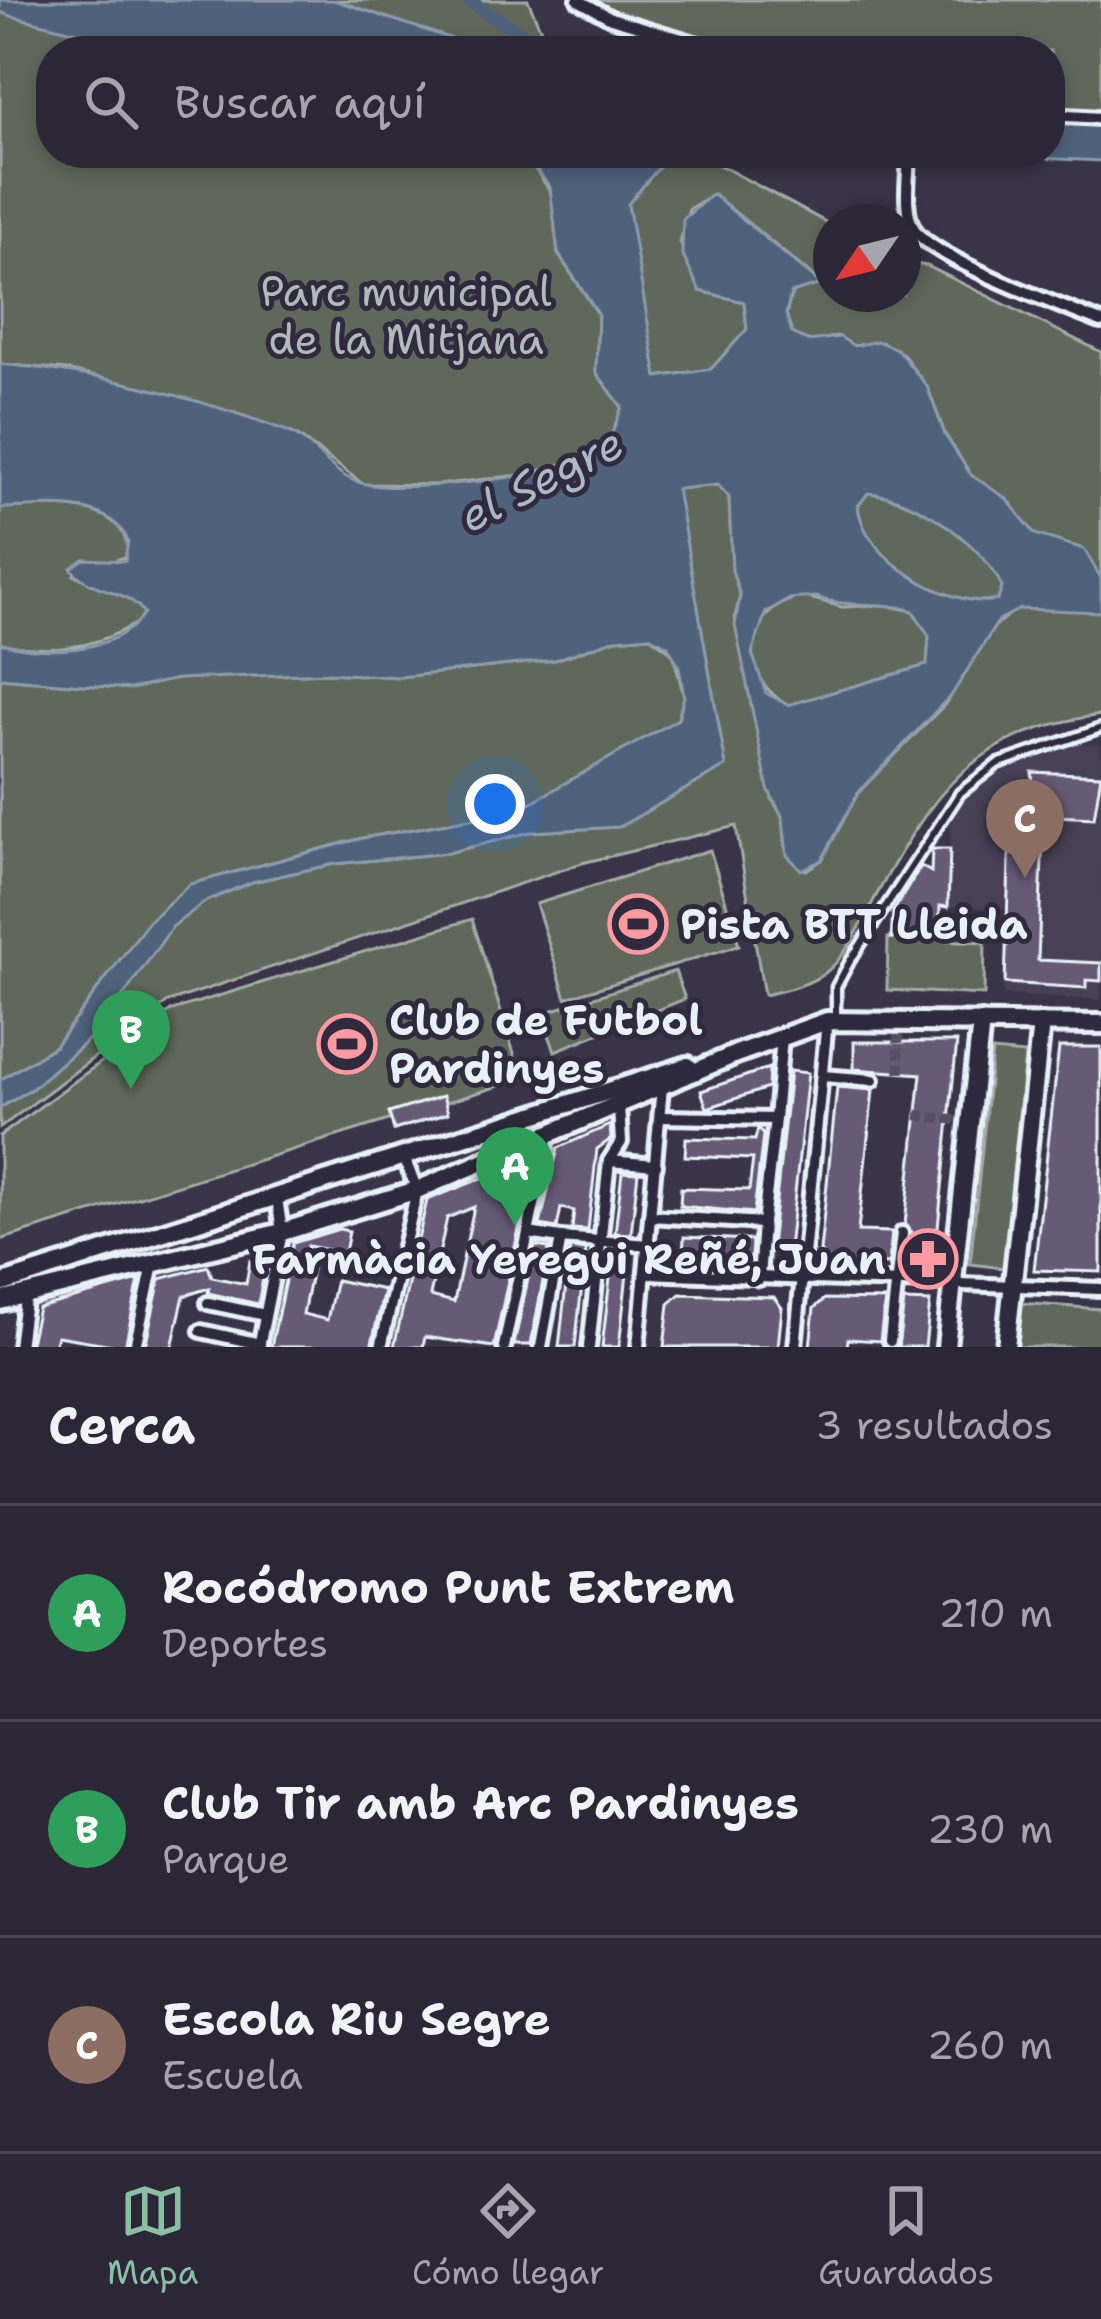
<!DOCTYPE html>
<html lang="es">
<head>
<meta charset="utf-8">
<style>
	:root { --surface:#2c2736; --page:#383342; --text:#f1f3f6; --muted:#a6a5ad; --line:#484451; --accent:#8abfa5 }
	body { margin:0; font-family:"Shantell Sans",sans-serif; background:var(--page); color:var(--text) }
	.compass { position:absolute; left:813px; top:204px; width:108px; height:108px; border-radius:50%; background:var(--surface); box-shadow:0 6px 18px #0003; rotate:235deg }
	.you { position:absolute; left:495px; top:804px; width:42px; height:42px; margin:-30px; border:9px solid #fff; border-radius:50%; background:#1a73e8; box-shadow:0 0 0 18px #1a73e833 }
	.badge { display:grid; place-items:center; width:78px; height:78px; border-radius:50%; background:var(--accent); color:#fff; font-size:39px; font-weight:700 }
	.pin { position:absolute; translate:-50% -99px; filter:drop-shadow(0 3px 6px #0008) }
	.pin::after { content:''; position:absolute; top:63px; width:42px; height:36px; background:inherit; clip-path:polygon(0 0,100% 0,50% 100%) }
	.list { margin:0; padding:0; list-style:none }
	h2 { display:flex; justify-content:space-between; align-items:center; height:156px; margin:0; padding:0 48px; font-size:51px }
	h2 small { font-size:39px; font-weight:400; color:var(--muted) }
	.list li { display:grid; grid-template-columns:78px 1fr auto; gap:36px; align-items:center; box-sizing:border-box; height:216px; padding:0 48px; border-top:3px solid var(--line) }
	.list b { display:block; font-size:45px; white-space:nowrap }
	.list p { margin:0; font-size:39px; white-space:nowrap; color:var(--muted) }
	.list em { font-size:39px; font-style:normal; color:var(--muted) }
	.icon { flex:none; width:66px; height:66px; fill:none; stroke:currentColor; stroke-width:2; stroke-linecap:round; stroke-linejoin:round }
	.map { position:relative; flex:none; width:1101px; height:1347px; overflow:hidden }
	.search { position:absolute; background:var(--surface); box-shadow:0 6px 18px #0003; left:36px; right:36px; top:36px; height:132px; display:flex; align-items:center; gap:30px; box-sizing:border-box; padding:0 42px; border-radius:48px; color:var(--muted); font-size:45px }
	.sheet { height:804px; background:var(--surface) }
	nav { display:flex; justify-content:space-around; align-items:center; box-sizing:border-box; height:168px; border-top:3px solid var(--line); background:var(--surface); font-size:33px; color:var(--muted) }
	nav a { display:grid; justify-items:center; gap:6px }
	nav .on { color:var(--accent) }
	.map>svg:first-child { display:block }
	.built { fill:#473f56 }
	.green { fill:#5f675a; stroke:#a4aca9; stroke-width:3 }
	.water { fill:#50627b; stroke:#8d9bad; stroke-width:3; fill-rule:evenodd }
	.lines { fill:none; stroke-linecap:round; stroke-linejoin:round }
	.canal { stroke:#50627b; stroke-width:14 }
	.building { fill:#665a76; stroke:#e8f1f8; stroke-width:3; fill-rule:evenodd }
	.street-tunnel { stroke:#545062; stroke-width:10; stroke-dasharray:10 5; stroke-linecap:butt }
	.lane-casing { stroke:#e8f1f8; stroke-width:15 }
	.street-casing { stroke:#e8f1f8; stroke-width:20 }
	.secondary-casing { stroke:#e8f1f8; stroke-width:26 }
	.lane { stroke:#2f2a3d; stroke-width:6 }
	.street { stroke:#2f2a3d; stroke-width:10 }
	.secondary { stroke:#2f2a3d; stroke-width:16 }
	.labels { text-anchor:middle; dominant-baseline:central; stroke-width:10; stroke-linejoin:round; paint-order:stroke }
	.park-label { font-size:42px; fill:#b1bab9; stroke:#2f2a3d }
	.poi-label { font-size:42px; font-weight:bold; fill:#e8f1f8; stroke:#2f2a3d; text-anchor:start }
	.water-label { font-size:45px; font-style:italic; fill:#abb8c6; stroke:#2f2a3d }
</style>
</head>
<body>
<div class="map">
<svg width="1101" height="1347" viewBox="0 0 1101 1347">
	<rect width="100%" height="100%" fill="#3a3448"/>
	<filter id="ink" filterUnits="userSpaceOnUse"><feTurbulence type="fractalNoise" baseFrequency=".00833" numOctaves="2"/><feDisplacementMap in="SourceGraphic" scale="24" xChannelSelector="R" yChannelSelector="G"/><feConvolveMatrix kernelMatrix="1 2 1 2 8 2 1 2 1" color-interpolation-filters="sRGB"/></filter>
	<g filter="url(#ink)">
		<!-- built -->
		<path class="built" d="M1075,743L1101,745V1000L1003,995L1007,909L948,907L951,809L991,775Z"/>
		<!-- green -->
		<g class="green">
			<path d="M334,0H528L546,42C487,68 395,18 334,0Z"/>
			<path d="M584,0H1101V117L1050,113V51H738L612,14Z"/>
			<path d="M0,12L156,51H51V153H524L552,194L558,254L598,314L596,372L622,407L605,452L528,474L437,485L363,484L298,436L152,390L66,370L0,364Z"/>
			<path d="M671,153H697L831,225V294H903V262L927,266L1101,352V715C973,732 934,791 876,896C862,922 848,955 825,973C807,986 785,990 764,995L736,826L582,863L168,1002L0,1128V1108L34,1087L99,1030L172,926L206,901L252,882L334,864L448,853L530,832L619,827L726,766L676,489L719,485L729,497L732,570L740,596L735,617L772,799L783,818L786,850L806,870L822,860L858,793L945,704L993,627L1016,609L1012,504L971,475L945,434L929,391L903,354L882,342L854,346L837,336L812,342L792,334L786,314L792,293L821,283L713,194L689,209L680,242L701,291L744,302L747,329L711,369L656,377L627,203Z"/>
			<path d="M868,493C915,496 984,544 1003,587L998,600C946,609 862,560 858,505Z"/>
			<path d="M0,508C42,506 127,495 129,556L109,562L84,559L74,575L136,601L144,613L141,620C97,649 51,655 0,643Z"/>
			<path d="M803,596L842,607L885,605L913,611L929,636L927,665L788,705C734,675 742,610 803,596Z"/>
			<path d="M649,636L673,653L684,697L678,719L659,733L516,811L362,838L190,884L149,921L55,1046L0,1080V678L122,688L177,679L327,673L400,677L555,660L616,639Z"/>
			<path d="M710,850L739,945L566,998L536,904Z"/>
			<path d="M472,919L522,1079L0,1240V1136L172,1010Z"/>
			<path d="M888,938L985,942L984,995L887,990Z"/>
			<path d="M675,971L685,999L555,1051L541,1014Z"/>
			<path d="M992,1051L1025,1054L1004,1268L970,1264Z"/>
			<path d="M1019,1303L1101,1309V1347H1014Z"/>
		</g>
		<!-- water -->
		<g class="water">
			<path d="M0,0H334L489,51H156L11,16L0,12Z"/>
			<path d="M1050,124L1101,126V161L924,153H1050Z"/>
			<path d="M524,153H671L628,204L657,377L711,369L747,329L744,302L700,291L682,254L683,219L712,194L821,284L791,293L786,314L792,333L808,341L840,337L854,346L877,341L897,349L927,386L945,435L971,475L1006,498L1035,534L1084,549L1101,578V612L1020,609L999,620L953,693L858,793L822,860L801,870L787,855L783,818L768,789L735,625L740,596L732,570L729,497L718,485L677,489L726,766L619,827L530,832L447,853L334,864L252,882L206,901L173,926L99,1030L34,1087L0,1108V1080L55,1046L149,921L190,884L363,838L516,811L678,719L684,697L679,667L668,646L649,636L616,639L555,660L400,677L327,673L177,679L131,689L0,678V643C43,654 116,656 144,613C126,587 88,593 71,568L84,559L125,561L128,541C107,495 41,508 0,508V364C96,372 196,397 287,431C314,441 332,476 361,483C409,495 563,475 605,452L622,407L596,372L598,314L558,253L550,187ZM868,493C914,496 984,544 1002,587L998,600C949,610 862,557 858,506ZM816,597C849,610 881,599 913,611L929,636L927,665L788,705L766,693L752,653L766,612L790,599Z"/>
		</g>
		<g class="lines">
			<!-- canal -->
			<path class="canal" d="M467,0L522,34L532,51"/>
		</g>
		<!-- building -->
		<g class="building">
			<path d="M1032,772L1101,775L1094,818L1036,815Z"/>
			<path d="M1010,831L1043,833L1038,960L1101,963V981L1086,980V988L1005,983Z"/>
			<path d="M932,849H950L948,907L940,906L939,939L891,938L893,912L921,866L931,872Z"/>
			<path d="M854,1042H957L934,1266L908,1265L912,1233L905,1224L921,1074L854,1069Z"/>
			<path d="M1059,1047H1101V1272L1034,1270Z"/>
			<path d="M769,1068L768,1088L707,1108L701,1091Z"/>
			<path d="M790,1071L808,1073L789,1249L771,1247Z"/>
			<path d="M837,1087L873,1090L858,1231L892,1232L889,1264L829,1262L820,1251Z"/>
			<path d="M443,1096L448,1113L394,1130L389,1113Z"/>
			<path d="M610,1125L611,1139L597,1149L588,1230L572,1229L574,1211L561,1208L557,1228L540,1225L558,1148Z"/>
			<path d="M758,1128L763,1135L754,1213L680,1206L681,1188L749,1190L753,1159L685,1156L686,1138L755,1140Z"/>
			<path d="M525,1161L532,1167L494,1347L425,1337L423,1347H394L427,1200ZM474,1207L454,1302L430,1296L447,1218Z"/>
			<path d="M622,1172L638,1173L631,1234L615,1233Z"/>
			<path d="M339,1229L349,1231L345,1253L308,1246L304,1267L312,1269L303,1314L327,1320L336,1280L384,1290L371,1347H271L293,1243Z"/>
			<path d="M684,1237L752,1240L751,1259L683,1256Z"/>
			<path d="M535,1246L549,1248L531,1345H514Z"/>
			<path d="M570,1248L586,1250L575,1347H559Z"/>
			<path d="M613,1252L629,1255L619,1347H602Z"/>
			<path d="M250,1261L266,1264L258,1304L208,1293L209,1288L184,1296L172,1347H145L160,1279L208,1266L212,1277L246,1284Z"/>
			<path d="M139,1280L125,1347L57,1336L54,1347H29L38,1308Z"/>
			<path d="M680,1294L774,1297L782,1308L778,1347H664L669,1304Z"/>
			<path d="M825,1299L885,1300L880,1341L848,1339L847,1347H810L814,1308Z"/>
			<path d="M904,1301L930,1302L925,1347H898Z"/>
		</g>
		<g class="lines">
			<!-- street-tunnel -->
			<g class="street-tunnel">
				<path d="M897,1018L900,1074"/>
				<path d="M916,1115L970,1122"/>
			</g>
			<defs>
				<path id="lane" d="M836,1016V987L850,961L960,793L997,764L1101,728"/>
				<g id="street">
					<path d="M578,0L611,18L722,51"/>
					<path d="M1050,115L1101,118"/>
					<path d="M909,153C909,175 902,209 914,229C932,259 1064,307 1101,322"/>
					<path d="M823,1076L873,1080"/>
					<path d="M775,1119L782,1037"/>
					<path d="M609,1161L656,1165"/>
					<path d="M650,1216L763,1223L775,1119L660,1117"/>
					<path d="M528,1233L561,1238"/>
					<path d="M645,1273L1101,1289"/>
					<path d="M759,1279L763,1223"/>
					<path d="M208,1303L265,1315"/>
					<path d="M201,1331L260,1344"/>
					<path d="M890,1341L902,1233"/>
					<path d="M19,1347L26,1292"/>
					<path d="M135,1347L153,1265"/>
					<path d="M259,1347L282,1232L277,1198"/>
					<path d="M381,1347L417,1190L404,1158"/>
					<path d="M504,1347L548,1138"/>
					<path d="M541,1347L561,1238L648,1245"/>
					<path d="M589,1347L609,1161L621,1142L619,1106"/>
					<path d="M638,1347L662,1087"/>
					<path d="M795,1347L827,1021"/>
				</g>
				<g id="secondary">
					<path d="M0,1284L688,1066"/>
					<path d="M0,1301L282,1232L417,1190L736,1054L827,1021L1101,1024"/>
					<path d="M946,1347L981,1022"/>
					<path d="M1006,1347L1041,1023"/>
				</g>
			</defs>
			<!-- lane casing -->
			<use href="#lane" class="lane-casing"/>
			<!-- street casing -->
			<use href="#street" class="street-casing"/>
			<!-- secondary casing -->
			<use href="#secondary" class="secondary-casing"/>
			<!-- lane -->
			<use href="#lane" class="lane"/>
			<!-- street -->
			<use href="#street" class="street"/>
			<!-- secondary -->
			<use href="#secondary" class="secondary"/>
		</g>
	</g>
	<!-- icons -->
	<defs>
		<symbol id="stadium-ring" viewBox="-11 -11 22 22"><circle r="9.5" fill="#2f2a3d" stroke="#ff9aa2" stroke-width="1.5"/><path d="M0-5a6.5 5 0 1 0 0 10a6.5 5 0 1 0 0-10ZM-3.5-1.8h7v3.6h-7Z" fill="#ff9aa2"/></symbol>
		<symbol id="pharmacy-ring" viewBox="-11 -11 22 22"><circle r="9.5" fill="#2f2a3d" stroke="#ff9aa2" stroke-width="1.5"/><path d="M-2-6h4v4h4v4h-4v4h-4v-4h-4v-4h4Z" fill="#ff9aa2"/></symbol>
	</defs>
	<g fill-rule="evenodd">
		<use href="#stadium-ring" x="605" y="891" width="66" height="66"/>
		<use href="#stadium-ring" x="314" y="1011" width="66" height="66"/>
		<use href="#pharmacy-ring" x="895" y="1226" width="66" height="66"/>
	</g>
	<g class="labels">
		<!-- park labels -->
		<g class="park-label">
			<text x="406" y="291">Parc municipal<tspan x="406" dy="48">de la Mitjana</tspan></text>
		</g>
		<!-- poi labels -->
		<g class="poi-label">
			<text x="680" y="924">Pista BTT Lleida</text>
			<text x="389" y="1020">Club de Futbol<tspan x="389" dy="48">Pardinyes</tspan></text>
			<text x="886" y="1259" text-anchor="end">Farmàcia Yeregui Reñé, Juan</text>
		</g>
		<!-- water labels -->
		<g class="water-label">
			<text transform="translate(541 479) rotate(-27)">el Segre</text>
		</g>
	</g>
</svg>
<svg class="compass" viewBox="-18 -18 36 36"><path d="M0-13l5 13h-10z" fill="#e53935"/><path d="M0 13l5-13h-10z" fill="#a6a5ad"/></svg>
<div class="you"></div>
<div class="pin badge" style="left:515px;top:1226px;background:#2e9e5b">A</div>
<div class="pin badge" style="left:131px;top:1089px;background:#2e9e5b">B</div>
<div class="pin badge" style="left:1025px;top:878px;background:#8d6e63">C</div>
<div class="search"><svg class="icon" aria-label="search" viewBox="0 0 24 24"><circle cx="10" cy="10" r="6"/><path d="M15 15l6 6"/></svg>Buscar aquí</div>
</div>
<section class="sheet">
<h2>Cerca<small>3 resultados</small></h2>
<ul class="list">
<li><span class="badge" style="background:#2e9e5b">A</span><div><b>Rocódromo Punt Extrem</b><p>Deportes</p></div><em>210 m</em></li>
<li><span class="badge" style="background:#2e9e5b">B</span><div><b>Club Tir amb Arc Pardinyes</b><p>Parque</p></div><em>230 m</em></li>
<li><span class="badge" style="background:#8d6e63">C</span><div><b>Escola Riu Segre</b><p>Escuela</p></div><em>260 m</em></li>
</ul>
</section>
<nav>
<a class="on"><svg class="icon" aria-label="map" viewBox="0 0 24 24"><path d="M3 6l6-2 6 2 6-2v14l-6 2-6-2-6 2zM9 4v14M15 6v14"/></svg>Mapa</a>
<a><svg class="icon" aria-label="directions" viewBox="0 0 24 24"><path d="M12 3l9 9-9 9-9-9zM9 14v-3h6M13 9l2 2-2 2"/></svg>Cómo llegar</a>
<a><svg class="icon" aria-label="saved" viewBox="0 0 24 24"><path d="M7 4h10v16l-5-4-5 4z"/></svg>Guardados</a>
</nav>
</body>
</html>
